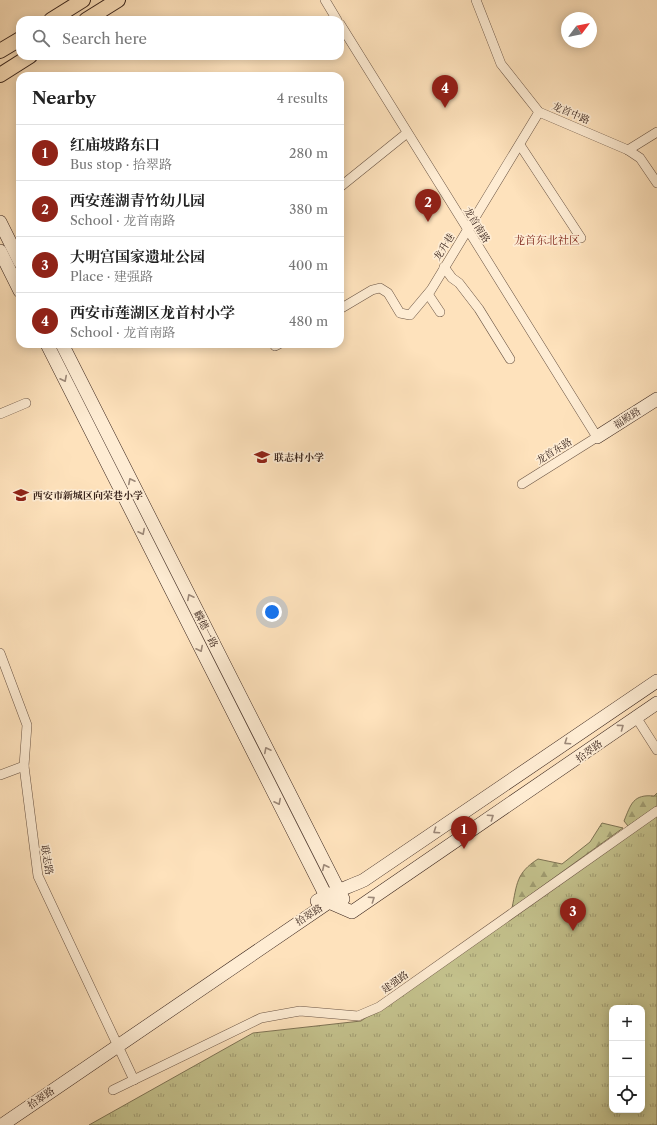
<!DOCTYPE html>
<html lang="en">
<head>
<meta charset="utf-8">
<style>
	:root { --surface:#fff; --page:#f2f2f2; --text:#222; --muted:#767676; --line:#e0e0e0; --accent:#8f2418 }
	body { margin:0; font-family:"Libre Caslon Text","Noto Serif SC",serif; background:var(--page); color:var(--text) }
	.controls { position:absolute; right:12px; bottom:12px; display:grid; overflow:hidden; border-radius:8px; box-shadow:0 2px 10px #0003 }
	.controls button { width:36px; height:36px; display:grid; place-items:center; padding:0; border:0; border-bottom:1px solid var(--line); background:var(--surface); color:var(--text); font:20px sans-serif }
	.compass { position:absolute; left:561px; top:12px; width:36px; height:36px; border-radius:50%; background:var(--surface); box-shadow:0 2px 10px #0003; rotate:58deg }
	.you { position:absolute; left:272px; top:612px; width:14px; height:14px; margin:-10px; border:3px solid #fff; border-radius:50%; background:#1a73e8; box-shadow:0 0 0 6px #1a73e833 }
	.badge { display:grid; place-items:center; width:26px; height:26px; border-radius:50%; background:var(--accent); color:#fff; font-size:13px; font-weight:700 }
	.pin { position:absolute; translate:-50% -33px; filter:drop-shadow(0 1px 2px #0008) }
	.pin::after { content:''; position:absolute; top:21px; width:14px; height:12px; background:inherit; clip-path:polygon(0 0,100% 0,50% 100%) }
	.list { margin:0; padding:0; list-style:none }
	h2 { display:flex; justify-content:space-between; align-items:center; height:52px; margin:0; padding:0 16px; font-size:17px }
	h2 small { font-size:13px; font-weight:400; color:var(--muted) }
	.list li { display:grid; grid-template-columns:26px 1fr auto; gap:12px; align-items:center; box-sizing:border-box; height:56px; padding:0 16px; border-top:1px solid var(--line) }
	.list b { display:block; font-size:15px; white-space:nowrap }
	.list p { margin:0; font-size:13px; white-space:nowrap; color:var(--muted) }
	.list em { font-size:13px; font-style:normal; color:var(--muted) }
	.icon { flex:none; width:22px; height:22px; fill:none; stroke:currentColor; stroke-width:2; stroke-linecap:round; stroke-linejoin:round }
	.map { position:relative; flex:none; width:657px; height:1125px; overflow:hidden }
	.search { position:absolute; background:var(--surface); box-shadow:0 2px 10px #0003; left:16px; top:16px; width:328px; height:44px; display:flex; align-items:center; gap:10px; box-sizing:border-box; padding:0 14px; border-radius:12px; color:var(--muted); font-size:15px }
	.panel { position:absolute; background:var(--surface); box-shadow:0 2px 10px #0003; left:16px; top:72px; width:328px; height:276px; border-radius:12px }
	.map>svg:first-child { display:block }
	.forest { fill:url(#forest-firs); stroke:#7e7354 }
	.park { fill:url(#park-tufts); stroke:#7e7354; fill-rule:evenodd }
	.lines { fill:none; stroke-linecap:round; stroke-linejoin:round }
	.street-casing { stroke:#6a5444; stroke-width:10 }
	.secondary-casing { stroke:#39241c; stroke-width:14 }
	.primary-casing { stroke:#39241c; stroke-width:16 }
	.street { stroke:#feecd3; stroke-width:9 }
	.secondary { stroke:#feecd3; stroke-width:13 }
	.primary { stroke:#fee2bc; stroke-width:14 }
	.oneway { stroke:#9c8878 }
	.labels { text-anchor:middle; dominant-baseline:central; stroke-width:3.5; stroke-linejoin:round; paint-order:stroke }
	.street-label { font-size:10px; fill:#39241c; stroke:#feecd3 }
	.poi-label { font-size:10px; font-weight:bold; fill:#39241c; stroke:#feecd3; text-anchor:start }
	.neighbourhood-label { font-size:11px; fill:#7a1f14; stroke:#feecd3 }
</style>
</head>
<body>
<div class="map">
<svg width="657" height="1125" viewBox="0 0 657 1125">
	<defs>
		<pattern id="forest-firs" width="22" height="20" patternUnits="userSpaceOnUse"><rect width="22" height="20" fill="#c4c28d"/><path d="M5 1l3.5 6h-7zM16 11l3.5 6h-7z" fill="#a09d72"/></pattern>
		<pattern id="park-tufts" width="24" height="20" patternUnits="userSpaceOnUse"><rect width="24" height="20" fill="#c4c28d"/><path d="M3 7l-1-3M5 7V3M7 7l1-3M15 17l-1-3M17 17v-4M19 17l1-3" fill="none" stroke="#a09d72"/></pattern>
	</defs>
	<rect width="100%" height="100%" fill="#fee2bc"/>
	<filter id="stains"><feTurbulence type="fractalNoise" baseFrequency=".005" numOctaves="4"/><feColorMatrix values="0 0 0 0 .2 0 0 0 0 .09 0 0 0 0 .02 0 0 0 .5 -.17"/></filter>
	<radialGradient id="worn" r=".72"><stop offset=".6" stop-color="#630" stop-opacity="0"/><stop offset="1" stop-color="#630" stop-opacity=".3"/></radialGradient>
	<!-- forest -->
	<g class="forest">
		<path d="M657,793V806L628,826L624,821C631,804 633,794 654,796Z"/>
		<path d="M602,823L623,828L512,908C517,884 516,873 538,859L562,864L590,842Z"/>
	</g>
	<!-- park -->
	<path class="park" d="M657,815V1125H89L253,1033L361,1021ZM612,1008H642V1110H612Z"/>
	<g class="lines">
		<defs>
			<g id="street">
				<path d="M325,0L337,20"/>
				<path d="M476,0L501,64L539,112L628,150L640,158L657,183"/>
				<path d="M340,24L597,437L522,484"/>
				<path d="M520,145L581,238"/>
				<path d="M628,150L657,132"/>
				<path d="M340,187L407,133"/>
				<path d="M444,267L452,278L459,283L479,309L510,359"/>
				<path d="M428,294L440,312"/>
				<path d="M340,309L372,290L380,288L388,293L400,313L410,315L431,290L539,112"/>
				<path d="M275,346L279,344"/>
				<path d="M0,414L26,403"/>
				<path d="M0,653L27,725L24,766L38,876L134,1080"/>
				<path d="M636,717L657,750"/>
				<path d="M0,775L24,766"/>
				<path d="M113,1090L261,1018L300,1011L358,1016L379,1007L657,811"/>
			</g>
			<g id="secondary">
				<path d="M0,222L20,262"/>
				<path d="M0,251L20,291"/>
				<path d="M47,344L329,902"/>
				<path d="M62,344L343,899"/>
				<path d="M597,437L657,399"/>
				<path d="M317,901C329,893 349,887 364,880L657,681"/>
				<path d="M2,1125L329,902L352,912L657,703"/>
			</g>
			<g id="primary">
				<path d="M51,20L83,0"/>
				<path d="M86,20L118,0"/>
				<path d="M0,51L20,39"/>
				<path d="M0,75L30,56"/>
			</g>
		</defs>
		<!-- street casing -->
		<use href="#street" class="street-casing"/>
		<!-- secondary casing -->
		<use href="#secondary" class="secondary-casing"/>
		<!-- primary casing -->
		<use href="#primary" class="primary-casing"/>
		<!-- street -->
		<use href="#street" class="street"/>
		<!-- secondary -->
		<use href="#secondary" class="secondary"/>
		<!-- primary -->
		<use href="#primary" class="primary"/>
	</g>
	<!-- one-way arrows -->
	<defs><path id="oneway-chevron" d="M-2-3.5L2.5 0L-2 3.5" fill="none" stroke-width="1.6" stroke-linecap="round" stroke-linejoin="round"/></defs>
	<g class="oneway">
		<use href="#oneway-chevron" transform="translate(64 379) rotate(63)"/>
		<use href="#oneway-chevron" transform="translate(131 481) rotate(-117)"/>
		<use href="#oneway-chevron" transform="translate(142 532) rotate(63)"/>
		<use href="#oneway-chevron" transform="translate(190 597) rotate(-117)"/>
		<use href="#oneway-chevron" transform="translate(200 649) rotate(63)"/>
		<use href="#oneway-chevron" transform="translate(621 727) rotate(-36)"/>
		<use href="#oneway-chevron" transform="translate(567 742) rotate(146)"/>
		<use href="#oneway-chevron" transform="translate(267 750) rotate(-117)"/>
		<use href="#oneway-chevron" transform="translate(278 802) rotate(63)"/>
		<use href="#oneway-chevron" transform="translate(491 817) rotate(-34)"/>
		<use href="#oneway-chevron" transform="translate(436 831) rotate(146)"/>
		<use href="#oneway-chevron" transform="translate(325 867) rotate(-116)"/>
		<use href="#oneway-chevron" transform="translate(372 899) rotate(-34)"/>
	</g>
	<!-- icons -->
	<defs>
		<symbol id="school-bare" viewBox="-9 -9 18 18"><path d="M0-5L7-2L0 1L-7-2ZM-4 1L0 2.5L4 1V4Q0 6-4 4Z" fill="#8f2418" stroke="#feecd3" stroke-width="2.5" paint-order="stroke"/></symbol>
	</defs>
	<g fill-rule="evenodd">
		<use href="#school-bare" x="251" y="446" width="22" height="22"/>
		<use href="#school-bare" x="10" y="484" width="22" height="22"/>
	</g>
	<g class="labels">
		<!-- street labels -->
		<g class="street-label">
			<text transform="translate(571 113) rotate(23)">龙首中路</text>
			<text transform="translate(477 225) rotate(58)">龙首南路</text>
			<text transform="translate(444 247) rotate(-58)">龙升巷</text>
			<text transform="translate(627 418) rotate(-32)">福殿路</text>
			<text transform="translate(554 451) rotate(-32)">龙首东路</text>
			<text transform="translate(206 629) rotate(63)">麟德一路</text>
			<text transform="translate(589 751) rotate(-36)">拾翠路</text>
			<text transform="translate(47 860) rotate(80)">联志路</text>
			<text transform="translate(309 915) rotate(-33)">拾翠路</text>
			<text transform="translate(395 982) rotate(-35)">建强路</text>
			<text transform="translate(41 1098) rotate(-34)">拾翠路</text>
		</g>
		<!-- poi labels -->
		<g class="poi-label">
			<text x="274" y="457">联志村小学</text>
			<text x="33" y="495">西安市新城区向荣巷小学</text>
		</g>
		<!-- neighbourhood labels -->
		<g class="neighbourhood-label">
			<text x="547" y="240">龙首东北社区</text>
		</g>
	</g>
	<rect width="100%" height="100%" filter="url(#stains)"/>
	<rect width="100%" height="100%" fill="url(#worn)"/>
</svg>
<div class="controls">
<button>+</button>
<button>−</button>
<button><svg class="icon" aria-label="locate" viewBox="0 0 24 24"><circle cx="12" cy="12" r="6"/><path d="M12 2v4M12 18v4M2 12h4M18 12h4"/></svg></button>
</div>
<svg class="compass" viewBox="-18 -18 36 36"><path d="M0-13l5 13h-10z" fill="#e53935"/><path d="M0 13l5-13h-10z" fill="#767676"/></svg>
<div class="you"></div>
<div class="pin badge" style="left:464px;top:849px">1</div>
<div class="pin badge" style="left:428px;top:222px">2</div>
<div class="pin badge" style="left:573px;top:931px">3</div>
<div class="pin badge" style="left:445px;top:108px">4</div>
<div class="search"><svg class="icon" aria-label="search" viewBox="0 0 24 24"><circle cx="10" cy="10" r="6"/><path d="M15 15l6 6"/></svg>Search here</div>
<section class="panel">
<h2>Nearby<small>4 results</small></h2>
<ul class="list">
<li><span class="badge">1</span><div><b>红庙坡路东口</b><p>Bus stop · 拾翠路</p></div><em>280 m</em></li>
<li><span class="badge">2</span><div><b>西安莲湖青竹幼儿园</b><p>School · 龙首南路</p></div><em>380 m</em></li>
<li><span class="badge">3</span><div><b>大明宫国家遗址公园</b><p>Place · 建强路</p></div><em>400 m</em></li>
<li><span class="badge">4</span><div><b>西安市莲湖区龙首村小学</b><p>School · 龙首南路</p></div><em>480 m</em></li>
</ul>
</section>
</div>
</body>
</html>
